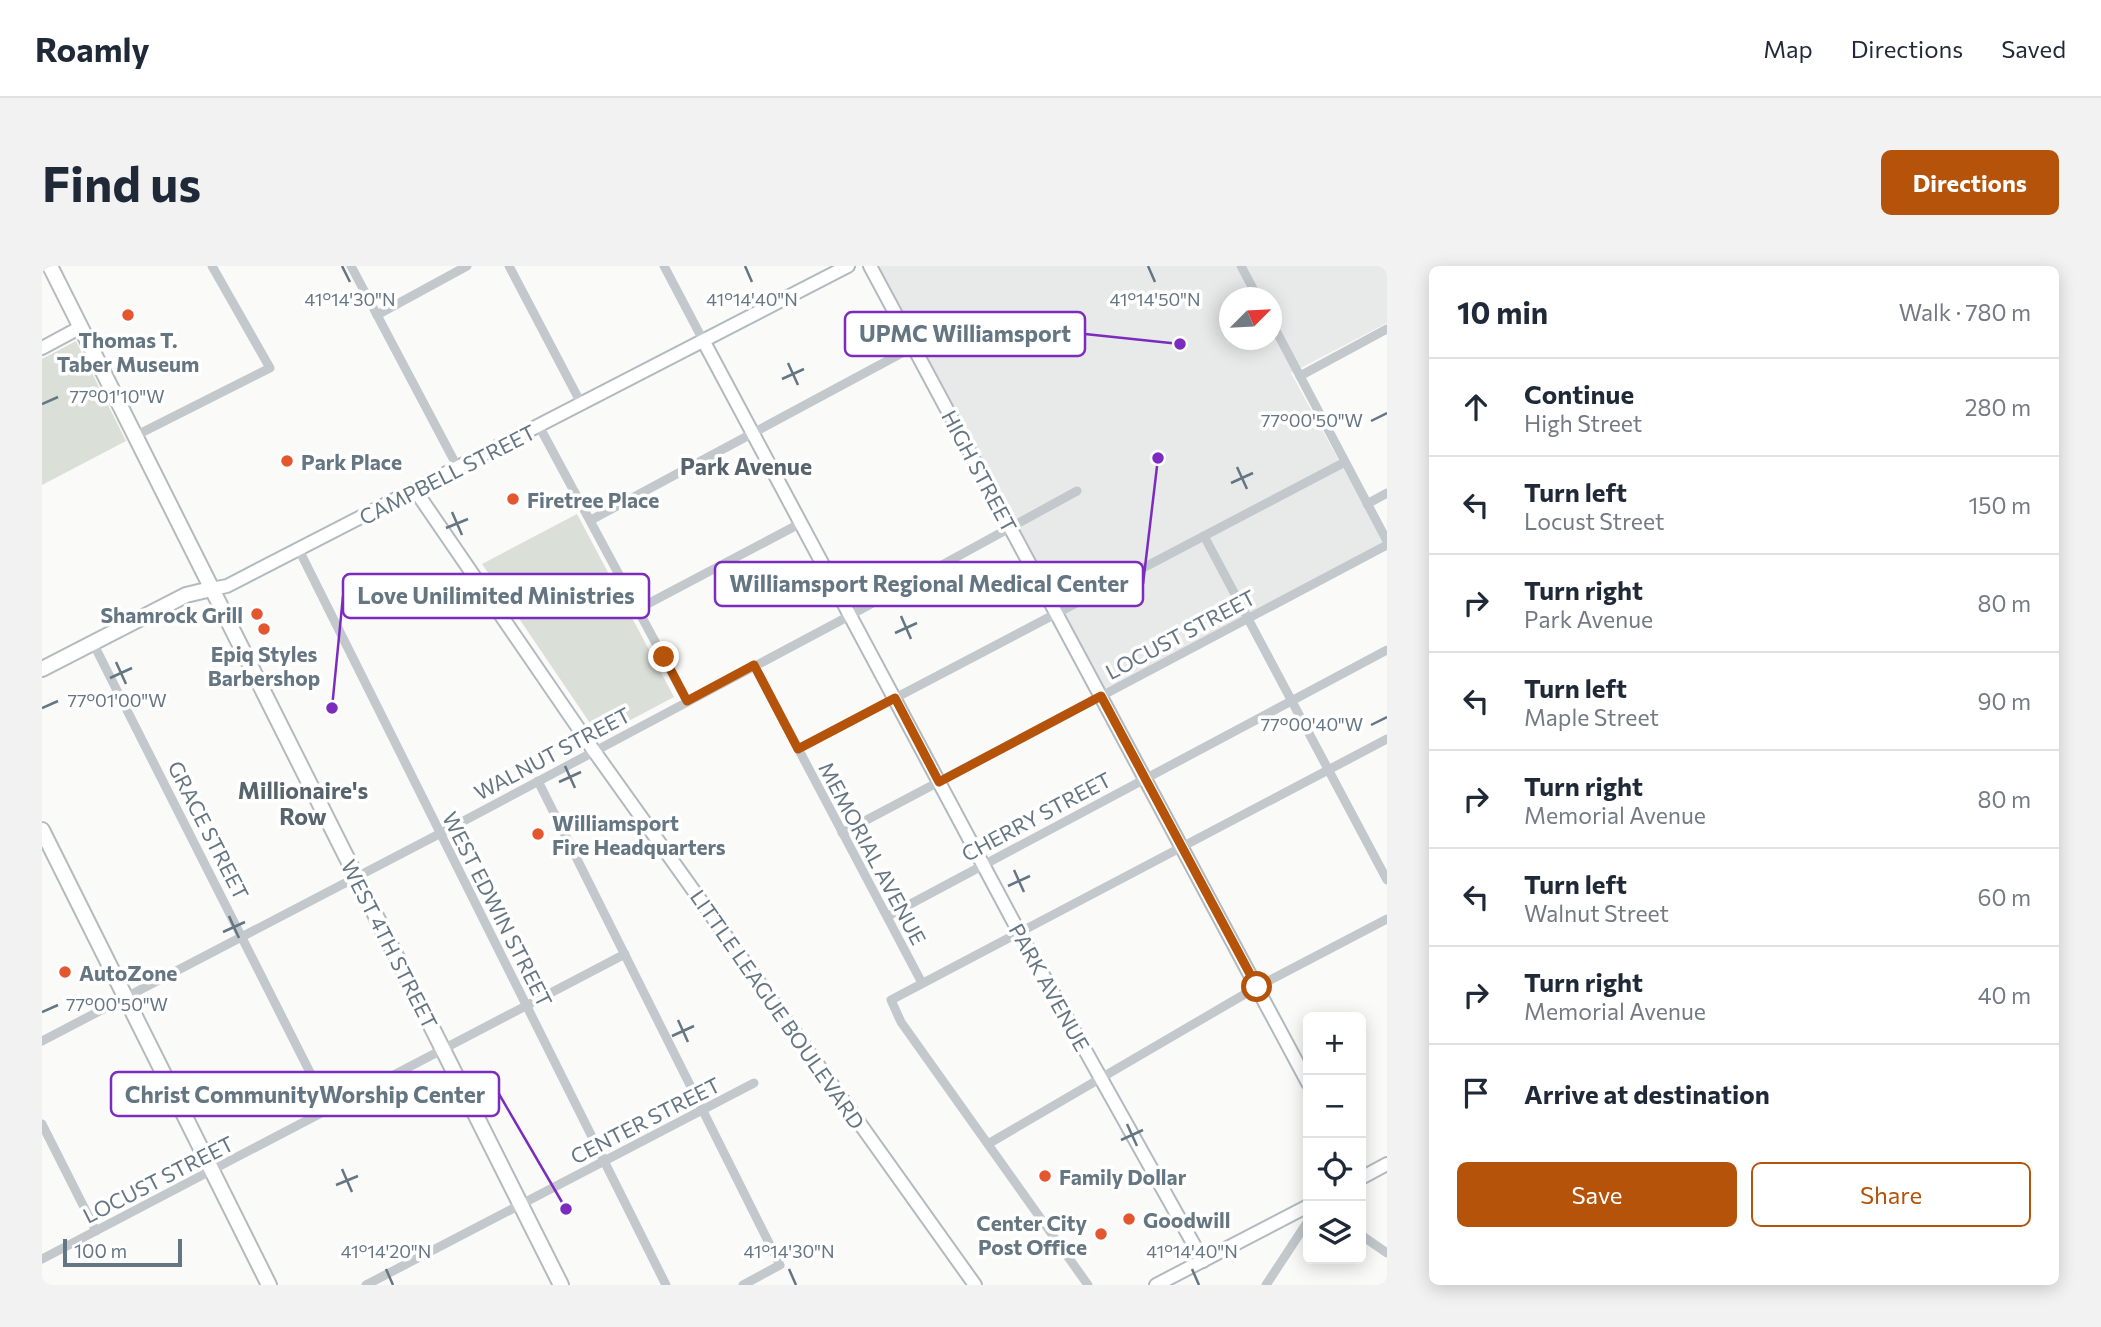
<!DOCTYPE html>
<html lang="en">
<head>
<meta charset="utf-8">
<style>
	:root { --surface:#fff; --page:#f2f2f3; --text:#1f2937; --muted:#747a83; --line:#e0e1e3; --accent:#b45309 }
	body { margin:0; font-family:Commissioner,sans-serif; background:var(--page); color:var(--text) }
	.controls { position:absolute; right:21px; bottom:21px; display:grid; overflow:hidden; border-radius:10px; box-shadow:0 4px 18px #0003 }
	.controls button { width:63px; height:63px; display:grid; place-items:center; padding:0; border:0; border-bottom:2px solid var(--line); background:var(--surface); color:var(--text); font:35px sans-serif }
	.compass { position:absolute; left:1177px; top:21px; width:63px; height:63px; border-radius:50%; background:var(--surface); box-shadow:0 4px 18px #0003; rotate:66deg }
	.scale { position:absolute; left:21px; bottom:18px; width:119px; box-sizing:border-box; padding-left:7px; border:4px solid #657683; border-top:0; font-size:19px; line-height:24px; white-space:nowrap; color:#657683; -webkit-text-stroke:5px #fff; paint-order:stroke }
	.stop { position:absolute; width:21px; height:21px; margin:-16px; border:5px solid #b45309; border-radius:50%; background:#fff }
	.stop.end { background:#b45309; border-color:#fff; box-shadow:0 2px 7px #0008 }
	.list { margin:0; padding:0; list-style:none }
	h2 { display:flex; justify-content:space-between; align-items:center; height:91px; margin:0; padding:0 28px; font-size:30px }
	h2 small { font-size:23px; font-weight:400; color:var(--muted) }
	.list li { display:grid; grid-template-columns:46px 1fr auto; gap:21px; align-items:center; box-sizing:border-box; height:98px; padding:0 28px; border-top:2px solid var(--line) }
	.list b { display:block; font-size:26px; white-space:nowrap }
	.list p { margin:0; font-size:23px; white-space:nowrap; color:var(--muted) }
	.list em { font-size:23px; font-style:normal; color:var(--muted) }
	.actions { display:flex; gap:14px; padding:21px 28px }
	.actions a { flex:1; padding:16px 0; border:2px solid var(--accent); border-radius:10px; text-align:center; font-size:24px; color:var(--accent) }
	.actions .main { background:var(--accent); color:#fff }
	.icon { flex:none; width:38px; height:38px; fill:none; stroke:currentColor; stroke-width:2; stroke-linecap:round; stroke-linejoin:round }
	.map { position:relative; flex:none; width:1345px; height:1019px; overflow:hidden; border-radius:10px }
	header { display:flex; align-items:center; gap:42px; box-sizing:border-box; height:98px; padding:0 35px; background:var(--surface); border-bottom:2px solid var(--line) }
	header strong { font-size:33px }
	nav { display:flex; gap:38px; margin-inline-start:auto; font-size:24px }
	.intro { display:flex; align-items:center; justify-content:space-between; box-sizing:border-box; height:168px; padding:0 42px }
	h1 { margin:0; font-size:49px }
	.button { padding:18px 32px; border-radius:10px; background:var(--accent); color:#fff; font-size:24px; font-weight:700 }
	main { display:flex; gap:42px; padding:0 42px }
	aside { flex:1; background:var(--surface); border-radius:10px; box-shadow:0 4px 18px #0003 }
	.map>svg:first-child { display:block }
	.built { fill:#e8e9e9; fill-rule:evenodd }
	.green { fill:#dadfd7 }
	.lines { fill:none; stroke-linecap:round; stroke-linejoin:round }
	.secondary-casing { stroke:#b3babf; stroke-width:16 }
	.primary-casing { stroke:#b5babe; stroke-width:18 }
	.street { stroke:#c3c8cc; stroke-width:9 }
	.secondary { stroke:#fff; stroke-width:12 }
	.primary { stroke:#fff; stroke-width:14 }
	.route { stroke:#b45309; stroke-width:9 }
	.ticks { fill:none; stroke:#657683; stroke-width:2.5 }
	.poi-dot { fill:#e4572e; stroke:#fff; stroke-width:2.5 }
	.labels { text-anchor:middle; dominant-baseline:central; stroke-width:7; stroke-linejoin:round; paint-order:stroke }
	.poi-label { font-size:21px; font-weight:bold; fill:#657683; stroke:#fff; text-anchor:start }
	.street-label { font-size:21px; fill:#657683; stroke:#fff }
	.neighbourhood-label { font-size:23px; font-weight:bold; fill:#57646e; stroke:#fff }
	.ticks-label { font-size:18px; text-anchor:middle; fill:#657683; stroke:#fff; stroke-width:7; stroke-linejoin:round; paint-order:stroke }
	.leader { fill:none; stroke:#7b2cbf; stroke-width:2.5 }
	.callout-dot { fill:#7b2cbf; stroke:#fff; stroke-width:2.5 }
	.callout { fill:#fff; stroke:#7b2cbf; stroke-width:2.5 }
	.callout-label { font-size:23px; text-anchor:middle; font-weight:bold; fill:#657683 }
</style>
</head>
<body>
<header>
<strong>Roamly</strong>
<nav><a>Map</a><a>Directions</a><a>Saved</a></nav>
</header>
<div class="intro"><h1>Find us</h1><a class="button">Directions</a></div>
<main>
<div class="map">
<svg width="1345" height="1019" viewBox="0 0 1345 1019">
	<rect width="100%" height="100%" fill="#fafaf8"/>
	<!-- built -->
	<path class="built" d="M834,0H1342L1345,6V57L1249,107L1342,277L1060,424ZM1188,32H1230V74H1188Z"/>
	<!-- green -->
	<g class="green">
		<path d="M34,75L84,175L0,219V93Z"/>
		<path d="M535,248L632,431L562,468L554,466L440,298Z"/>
	</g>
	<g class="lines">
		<defs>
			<g id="secondary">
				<path d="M828,0L1266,817"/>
				<path d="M662,76L977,666L1161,995"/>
				<path d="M0,82L39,61"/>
				<path d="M373,224L552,485L933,1019"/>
				<path d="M169,323L185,320L806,0"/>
				<path d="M1319,912L1345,898"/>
				<path d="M1114,1019L1266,940"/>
			</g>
			<g id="primary">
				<path d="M8,0L519,1019"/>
				<path d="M0,403L144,329L169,323"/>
				<path d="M0,564L227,1019"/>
			</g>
		</defs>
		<!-- secondary casing -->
		<use href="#secondary" class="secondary-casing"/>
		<!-- primary casing -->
		<use href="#primary" class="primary-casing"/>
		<!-- street -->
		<g class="street">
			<path d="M309,0L416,202"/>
			<path d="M467,0L540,139"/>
			<path d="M622,0L662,76"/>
			<path d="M1199,0L1216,32"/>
			<path d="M335,49L425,0"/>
			<path d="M1230,57L1345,275"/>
			<path d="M1258,110L1345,63"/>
			<path d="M497,160L645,435"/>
			<path d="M93,170L228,102L170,0"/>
			<path d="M1325,238L1345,227"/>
			<path d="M549,254L871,81"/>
			<path d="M1162,270L1345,614"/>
			<path d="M257,284L624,1019"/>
			<path d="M596,343L759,257"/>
			<path d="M51,377L287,844"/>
			<path d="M712,399L880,717"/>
			<path d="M756,483L1303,196"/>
			<path d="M496,515L738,999L701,1019"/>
			<path d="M800,567L1345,279"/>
			<path d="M846,650L1345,384"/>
			<path d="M0,775L399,567L794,357L1035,225"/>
			<path d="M0,858L54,965"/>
			<path d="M946,878L1215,721L1345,653"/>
			<path d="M1319,969L1345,987"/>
			<path d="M0,993L583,688"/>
			<path d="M324,1019L712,817"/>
			<path d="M1046,1019L859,756L849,734L1345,473"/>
			<path d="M1224,1019L1266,955"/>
		</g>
		<!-- secondary -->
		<use href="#secondary" class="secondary"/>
		<!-- primary -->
		<use href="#primary" class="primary"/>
	</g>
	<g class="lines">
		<!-- route -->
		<path class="route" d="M622,391L645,435L712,399L756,483L853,432L897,516L1059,430L1215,721"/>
	</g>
	<!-- ticks -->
	<path class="ticks" d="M300,0L308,16M703,0L710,16M1106,0L1113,16M746,97L756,119M740,113L762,103M0,138L16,131M1329,155L1345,147M1195,201L1205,223M1189,217L1211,207M410,246L420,269M404,262L426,253M859,350L869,373M853,367L875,357M74,396L84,418M68,412L90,402M0,442L16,435M1329,459L1345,451M523,500L533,522M517,516L539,506M972,604L982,626M966,620L988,610M187,650L197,672M181,666L203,656M0,746L16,739M636,754L646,776M630,770L652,760M1085,858L1095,880M1079,874L1101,864M300,903L310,926M294,919L316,910M344,1003L351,1019M747,1003L754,1019M1150,1003L1157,1019"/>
	<!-- markers -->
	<g class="poi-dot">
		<circle cx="86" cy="49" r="7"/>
		<circle cx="245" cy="195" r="7"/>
		<circle cx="471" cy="233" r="7"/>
		<circle cx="215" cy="348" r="7"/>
		<circle cx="222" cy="363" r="7"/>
		<circle cx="496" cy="568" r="7"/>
		<circle cx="23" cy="706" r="7"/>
		<circle cx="1003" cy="910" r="7"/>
		<circle cx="1087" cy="953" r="7"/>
		<circle cx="1059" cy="968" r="7"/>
	</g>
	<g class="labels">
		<!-- poi labels -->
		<g class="poi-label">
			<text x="86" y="73" text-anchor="middle">Thomas T.<tspan x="86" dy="24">Taber Museum</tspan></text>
			<text x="259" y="195">Park Place</text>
			<text x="485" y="233">Firetree Place</text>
			<text x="201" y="348" text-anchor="end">Shamrock Grill</text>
			<text x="222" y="387" text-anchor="middle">Epiq Styles<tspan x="222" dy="24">Barbershop</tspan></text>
			<text x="510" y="556">Williamsport<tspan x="510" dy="24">Fire Headquarters</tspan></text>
			<text x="37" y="706">AutoZone</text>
			<text x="1017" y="910">Family Dollar</text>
			<text x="1101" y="953">Goodwill</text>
			<text x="1045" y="956" text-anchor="end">Center City<tspan x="1045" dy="24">Post Office</tspan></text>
		</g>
		<!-- street labels -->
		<g class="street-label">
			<text transform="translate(938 205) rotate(62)">HIGH STREET</text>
			<text transform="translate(405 208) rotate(-27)">CAMPBELL STREET</text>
			<text transform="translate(1138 368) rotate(-28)">LOCUST STREET</text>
			<text transform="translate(510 487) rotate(-28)">WALNUT STREET</text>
			<text transform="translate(994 550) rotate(-28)">CHERRY STREET</text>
			<text transform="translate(167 564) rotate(63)">GRACE STREET</text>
			<text transform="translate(831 587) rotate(62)">MEMORIAL AVENUE</text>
			<text transform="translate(456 643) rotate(63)">WEST EDWIN STREET</text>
			<text transform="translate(348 678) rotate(63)">WEST 4TH STREET</text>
			<text transform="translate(1008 721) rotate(61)">PARK AVENUE</text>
			<text transform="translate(736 743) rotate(55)">LITTLE LEAGUE BOULEVARD</text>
			<text transform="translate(603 854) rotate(-27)">CENTER STREET</text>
			<text transform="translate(116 913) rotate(-27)">LOCUST STREET</text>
		</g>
		<!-- neighbourhood labels -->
		<g class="neighbourhood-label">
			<text x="704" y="200">Park Avenue</text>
			<text x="261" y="524">Millionaire's<tspan x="261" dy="26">Row</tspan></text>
		</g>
	</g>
	<g class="ticks-label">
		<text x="1113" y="40">41°14'50"N</text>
		<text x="308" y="40">41°14'30"N</text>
		<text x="710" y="40">41°14'40"N</text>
		<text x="75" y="137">77°01'10"W</text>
		<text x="1270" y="161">77°00'50"W</text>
		<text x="75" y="441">77°01'00"W</text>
		<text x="1270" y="465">77°00'40"W</text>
		<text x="75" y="745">77°00'50"W</text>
		<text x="344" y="992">41°14'20"N</text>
		<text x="747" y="992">41°14'30"N</text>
		<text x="1150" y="992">41°14'40"N</text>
	</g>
	<!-- callouts -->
	<path class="leader" d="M1138 78L1043 68M1116 192L1101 318M290 442L301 330M524 943L457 828"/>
	<g class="callout-dot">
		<circle cx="1138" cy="78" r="7"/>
		<circle cx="1116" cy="192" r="7"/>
		<circle cx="290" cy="442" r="7"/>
		<circle cx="524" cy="943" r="7"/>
	</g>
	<g class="callout">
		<rect x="803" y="46" width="240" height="44" rx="7"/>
		<rect x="673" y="296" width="428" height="44" rx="7"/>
		<rect x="301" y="308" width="306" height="44" rx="7"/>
		<rect x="69" y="806" width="388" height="44" rx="7"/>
	</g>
	<g class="callout-label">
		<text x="923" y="76">UPMC Williamsport</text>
		<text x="887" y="326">Williamsport Regional Medical Center</text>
		<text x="454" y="338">Love Unilimited Ministries</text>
		<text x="263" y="837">Christ CommunityWorship Center</text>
	</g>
</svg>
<div class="controls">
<button>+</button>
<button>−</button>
<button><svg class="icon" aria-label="locate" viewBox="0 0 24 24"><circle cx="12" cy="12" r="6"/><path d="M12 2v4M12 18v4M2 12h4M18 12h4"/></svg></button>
<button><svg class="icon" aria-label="layers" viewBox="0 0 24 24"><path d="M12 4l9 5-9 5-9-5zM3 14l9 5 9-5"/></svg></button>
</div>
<svg class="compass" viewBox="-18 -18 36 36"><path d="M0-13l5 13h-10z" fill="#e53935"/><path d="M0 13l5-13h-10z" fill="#747a83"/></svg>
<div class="scale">100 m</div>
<div class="stop" style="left:1215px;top:721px"></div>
<div class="stop end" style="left:622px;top:391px"></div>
</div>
<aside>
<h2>10 min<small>Walk · 780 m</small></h2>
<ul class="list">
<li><svg class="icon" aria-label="ahead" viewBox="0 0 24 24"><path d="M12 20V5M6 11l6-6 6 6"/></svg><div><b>Continue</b><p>High Street</p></div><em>280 m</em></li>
<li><svg class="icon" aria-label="left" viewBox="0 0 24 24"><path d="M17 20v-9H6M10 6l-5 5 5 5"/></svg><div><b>Turn left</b><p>Locust Street</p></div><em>150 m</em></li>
<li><svg class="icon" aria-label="right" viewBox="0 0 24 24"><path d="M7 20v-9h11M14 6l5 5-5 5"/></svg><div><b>Turn right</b><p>Park Avenue</p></div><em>80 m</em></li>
<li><svg class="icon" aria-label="left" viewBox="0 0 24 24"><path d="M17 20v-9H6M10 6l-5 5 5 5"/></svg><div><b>Turn left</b><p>Maple Street</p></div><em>90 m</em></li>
<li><svg class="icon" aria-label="right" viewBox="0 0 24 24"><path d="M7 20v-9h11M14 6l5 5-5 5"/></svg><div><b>Turn right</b><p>Memorial Avenue</p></div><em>80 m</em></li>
<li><svg class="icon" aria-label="left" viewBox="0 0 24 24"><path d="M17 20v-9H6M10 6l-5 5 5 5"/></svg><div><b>Turn left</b><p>Walnut Street</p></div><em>60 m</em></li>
<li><svg class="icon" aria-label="right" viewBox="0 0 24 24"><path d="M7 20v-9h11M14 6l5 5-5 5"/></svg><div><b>Turn right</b><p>Memorial Avenue</p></div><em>40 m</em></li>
<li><svg class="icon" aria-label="arrive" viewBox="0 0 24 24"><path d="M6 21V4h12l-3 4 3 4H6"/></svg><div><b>Arrive at destination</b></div></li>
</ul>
<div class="actions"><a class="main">Save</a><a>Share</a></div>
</aside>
</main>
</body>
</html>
